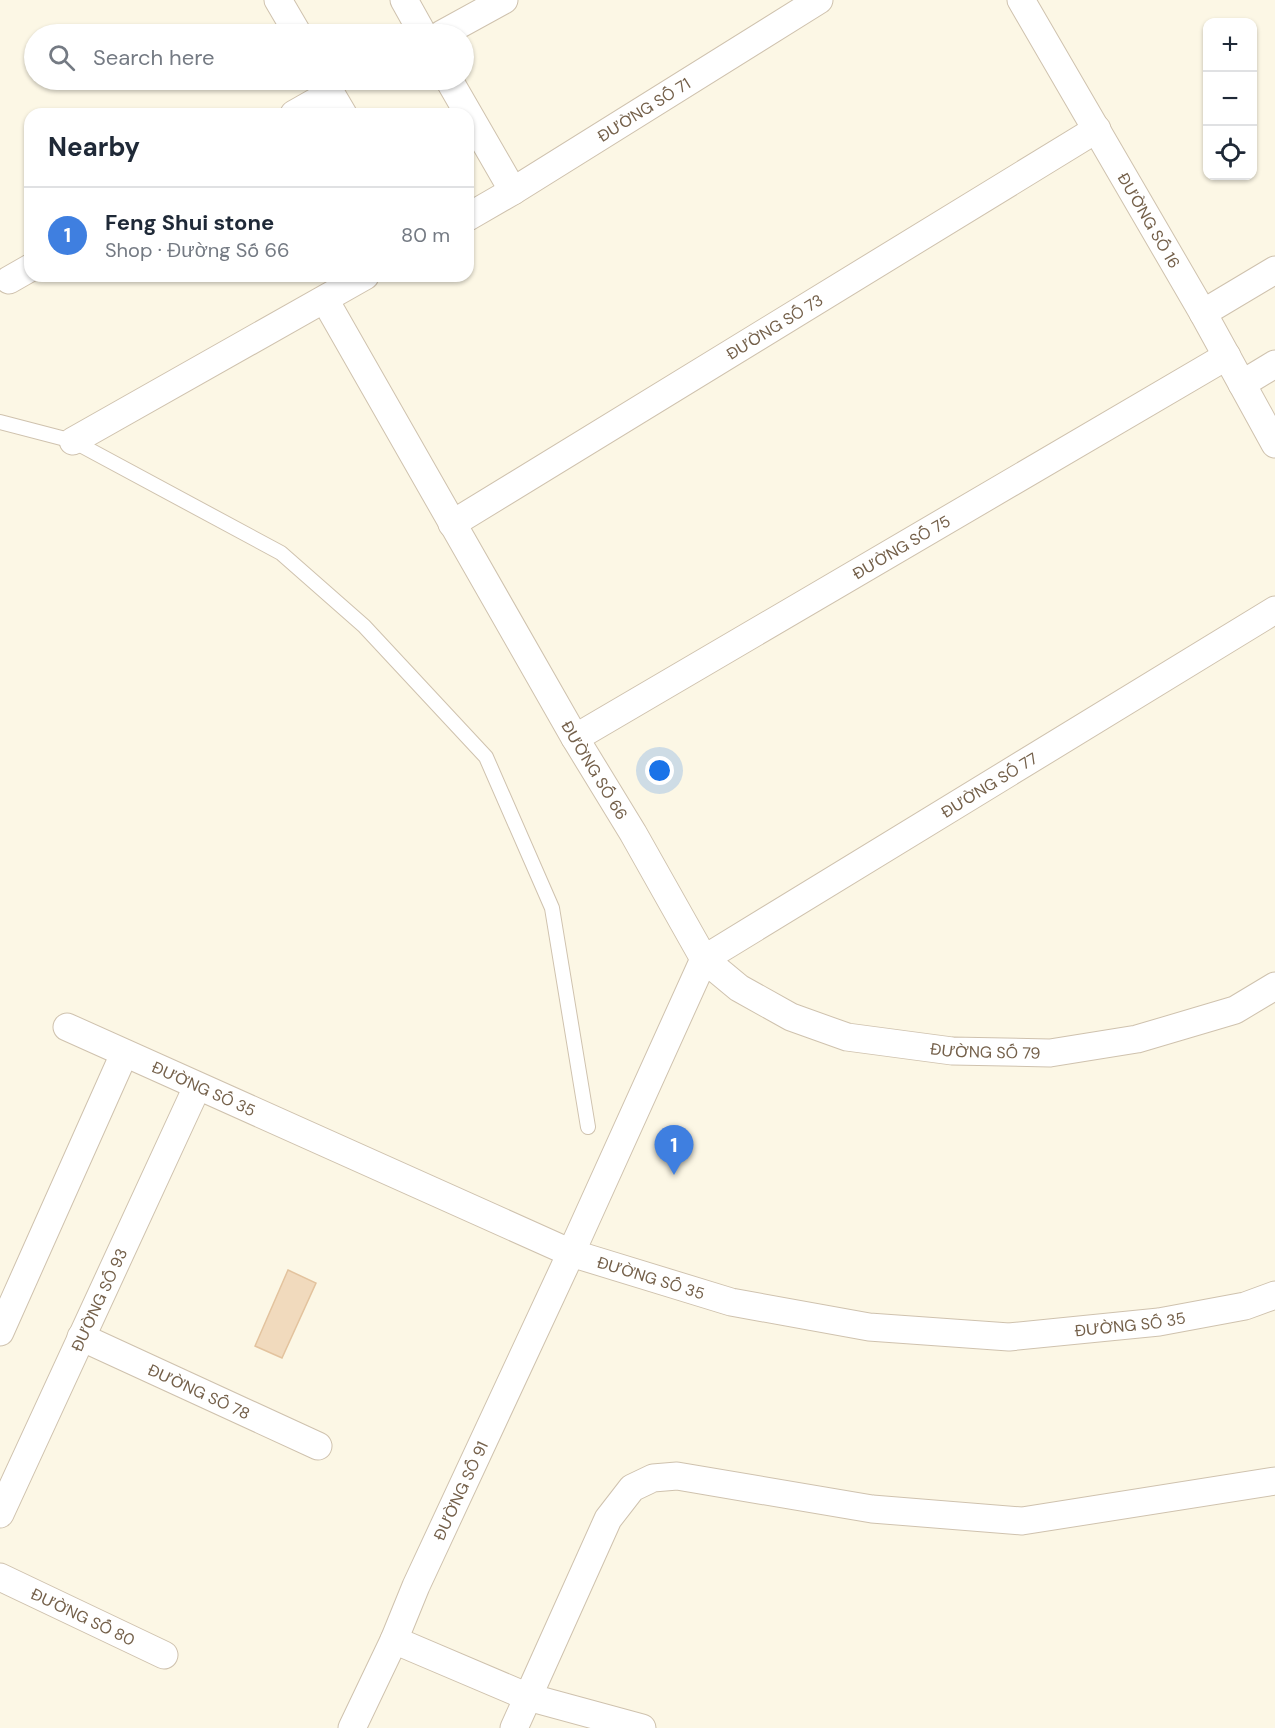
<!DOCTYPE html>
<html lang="en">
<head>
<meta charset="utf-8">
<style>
	:root { --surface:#fff; --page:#f6f6f7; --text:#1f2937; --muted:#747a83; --line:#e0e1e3; --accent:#111827 }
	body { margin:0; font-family:"DM Sans",sans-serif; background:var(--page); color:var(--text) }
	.controls { position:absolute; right:18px; top:18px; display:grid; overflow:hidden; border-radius:12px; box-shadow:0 2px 4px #0004 }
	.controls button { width:54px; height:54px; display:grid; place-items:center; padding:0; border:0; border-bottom:2px solid var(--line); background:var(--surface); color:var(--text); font:30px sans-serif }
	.you { position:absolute; left:660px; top:771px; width:21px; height:21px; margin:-15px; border:4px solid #fff; border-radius:50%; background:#1a73e8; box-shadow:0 0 0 9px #1a73e833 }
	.badge { display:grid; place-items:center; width:39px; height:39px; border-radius:50%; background:var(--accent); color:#fff; font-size:20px; font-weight:700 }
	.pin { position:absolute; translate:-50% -50px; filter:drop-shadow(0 2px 3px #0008) }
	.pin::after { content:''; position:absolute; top:32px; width:21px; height:18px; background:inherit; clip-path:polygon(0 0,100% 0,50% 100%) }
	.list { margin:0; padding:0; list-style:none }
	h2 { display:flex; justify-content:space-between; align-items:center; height:78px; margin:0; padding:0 24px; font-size:26px }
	h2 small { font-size:20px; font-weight:400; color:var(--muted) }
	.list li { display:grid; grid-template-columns:39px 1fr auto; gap:18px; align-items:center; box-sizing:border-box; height:96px; padding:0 24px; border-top:2px solid var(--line) }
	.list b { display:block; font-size:22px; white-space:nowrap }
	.list p { margin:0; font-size:20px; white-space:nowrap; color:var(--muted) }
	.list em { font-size:20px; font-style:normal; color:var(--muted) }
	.icon { flex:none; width:33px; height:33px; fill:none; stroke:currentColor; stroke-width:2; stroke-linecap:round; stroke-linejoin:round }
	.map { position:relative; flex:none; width:1275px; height:1728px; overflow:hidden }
	.search { position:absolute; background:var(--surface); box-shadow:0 2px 4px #0004; left:24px; top:24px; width:450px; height:66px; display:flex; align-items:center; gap:15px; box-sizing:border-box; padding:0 21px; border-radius:33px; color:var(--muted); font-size:22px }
	.panel { position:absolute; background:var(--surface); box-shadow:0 2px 4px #0004; left:24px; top:108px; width:450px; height:174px; border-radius:18px }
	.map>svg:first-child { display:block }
	.building { fill:#f1dabd; stroke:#e3c39e; stroke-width:1.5 }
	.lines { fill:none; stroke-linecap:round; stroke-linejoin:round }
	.lane-casing { stroke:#cfc2ae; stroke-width:16 }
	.street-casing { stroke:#cfc2ae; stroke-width:29 }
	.lane { stroke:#fff; stroke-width:14 }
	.street { stroke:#fff; stroke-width:27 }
	.labels { text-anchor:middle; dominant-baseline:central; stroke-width:4.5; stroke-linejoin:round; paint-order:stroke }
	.street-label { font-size:16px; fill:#74604a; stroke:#fffaeb }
</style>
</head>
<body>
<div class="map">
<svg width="1275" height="1728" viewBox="0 0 1275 1728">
	<rect width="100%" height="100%" fill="#fcf7e5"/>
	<!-- building -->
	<path class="building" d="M288,1270L316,1283L282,1358L255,1346Z"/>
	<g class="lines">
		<defs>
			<path id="lane" d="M0,422L73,441L281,553L364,626L486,757L552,908L588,1127"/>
			<g id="street">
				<path d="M278,0L298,34"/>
				<path d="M404,0L423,34"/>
				<path id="s1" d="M1021,0L1203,313L1275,444"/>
				<path d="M442,34L504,0"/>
				<path d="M323,80L343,114"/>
				<path d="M449,80L513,191"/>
				<path d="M294,114L331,93"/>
				<path id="s2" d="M468,217L513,191L819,0"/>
				<path d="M9,280L30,268"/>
				<path id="s3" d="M325,300L575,738L633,833L704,959L739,988L791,1017L847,1037L952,1051L1050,1053L1137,1039L1235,1010L1275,986"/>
				<path d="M1203,313L1275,270"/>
				<path d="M1242,384L1275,364"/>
				<path d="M73,441L365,276"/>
				<path id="s4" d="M452,524L1097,129"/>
				<path id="s5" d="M575,738L1227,356"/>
				<path id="s6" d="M704,959L1275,610"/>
				<path id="s7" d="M67,1027L571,1253L731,1302L869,1327L1009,1337L1159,1322L1245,1306L1275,1295"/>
				<path d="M0,1332L124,1054"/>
				<path id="s8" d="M81,1337L318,1446"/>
				<path id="s9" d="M0,1514L197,1087"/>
				<path id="s10" d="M0,1577L164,1655"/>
				<path d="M394,1640L528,1697L514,1728"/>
				<path id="s11" d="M352,1728L394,1640L416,1586L571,1253L704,959"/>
				<path d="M642,1728L528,1697L608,1519L632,1488L653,1478L677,1476L872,1509L1022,1521L1275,1481"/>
			</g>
		</defs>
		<!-- lane casing -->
		<use href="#lane" class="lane-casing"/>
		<!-- street casing -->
		<use href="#street" class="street-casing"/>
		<!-- lane -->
		<use href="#lane" class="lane"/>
		<!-- street -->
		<use href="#street" class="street"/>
	</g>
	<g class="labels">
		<!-- street labels -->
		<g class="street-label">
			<text stroke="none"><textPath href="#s2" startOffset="206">ĐƯỜNG SỐ 71</textPath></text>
			<text stroke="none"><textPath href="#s1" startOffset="255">ĐƯỜNG SỐ 16</textPath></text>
			<text stroke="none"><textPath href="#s4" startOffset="378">ĐƯỜNG SỐ 73</textPath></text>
			<text stroke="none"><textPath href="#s5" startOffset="378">ĐƯỜNG SỐ 75</textPath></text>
			<text stroke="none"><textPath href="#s3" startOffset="542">ĐƯỜNG SỐ 66</textPath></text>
			<text stroke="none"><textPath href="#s6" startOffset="334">ĐƯỜNG SỐ 77</textPath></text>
			<text stroke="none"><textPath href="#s3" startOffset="1064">ĐƯỜNG SỐ 79</textPath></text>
			<text stroke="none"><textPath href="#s7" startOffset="150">ĐƯỜNG SỐ 35</textPath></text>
			<text stroke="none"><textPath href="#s7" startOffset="636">ĐƯỜNG SỐ 35</textPath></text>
			<text stroke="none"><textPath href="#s9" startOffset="236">ĐƯỜNG SỐ 93</textPath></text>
			<text stroke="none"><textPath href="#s7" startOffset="1122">ĐƯỜNG SỐ 35</textPath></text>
			<text stroke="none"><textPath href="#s8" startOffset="130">ĐƯỜNG SỐ 78</textPath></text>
			<text stroke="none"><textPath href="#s11" startOffset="261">ĐƯỜNG SỐ 91</textPath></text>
			<text stroke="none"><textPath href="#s10" startOffset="92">ĐƯỜNG SỐ 80</textPath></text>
		</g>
	</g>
</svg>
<div class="controls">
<button>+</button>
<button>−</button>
<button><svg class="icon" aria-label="locate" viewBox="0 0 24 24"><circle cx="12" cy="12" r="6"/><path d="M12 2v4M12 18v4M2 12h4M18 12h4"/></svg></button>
</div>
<div class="you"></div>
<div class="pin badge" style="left:674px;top:1175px;background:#3f7fe0">1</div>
<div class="search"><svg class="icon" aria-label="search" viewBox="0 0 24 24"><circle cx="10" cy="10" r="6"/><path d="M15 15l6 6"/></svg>Search here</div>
<section class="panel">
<h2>Nearby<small></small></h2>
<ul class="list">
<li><span class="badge" style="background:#3f7fe0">1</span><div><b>Feng Shui stone</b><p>Shop · Đường Số 66</p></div><em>80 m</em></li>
</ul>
</section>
</div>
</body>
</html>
